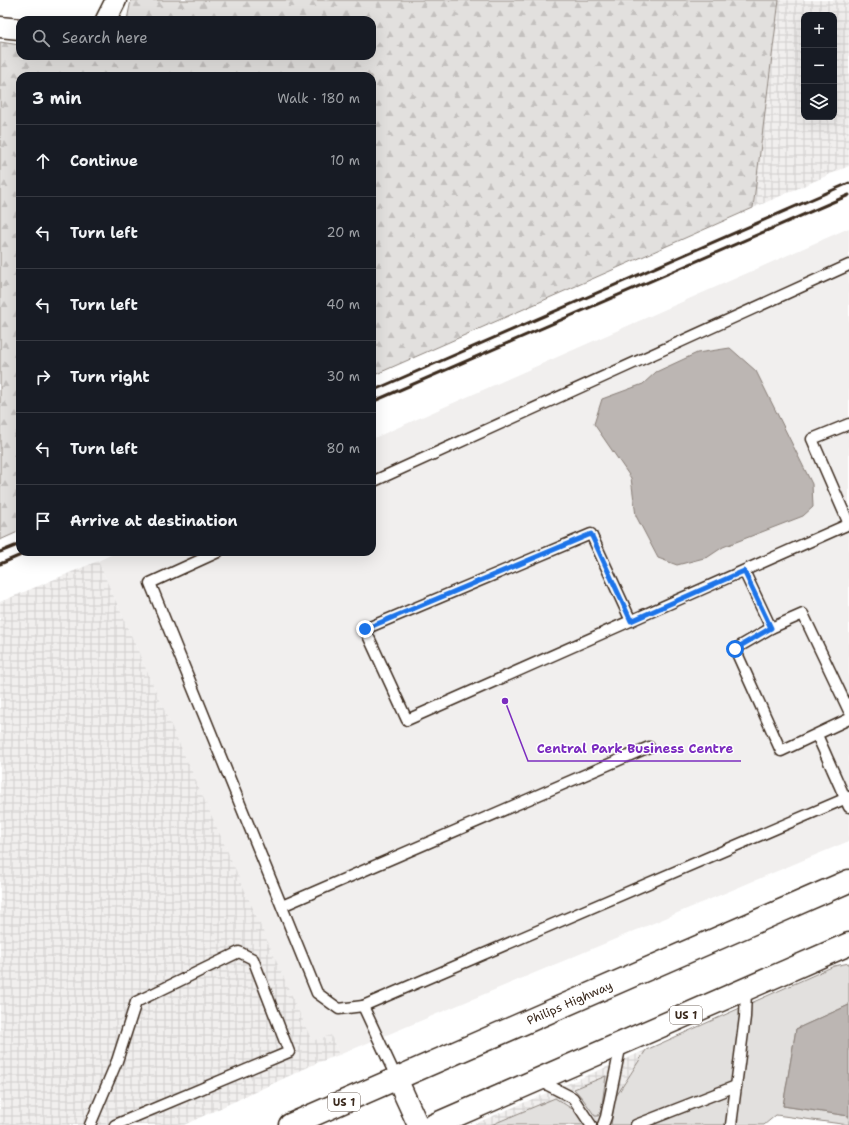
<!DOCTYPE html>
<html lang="en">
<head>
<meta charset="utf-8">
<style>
	:root { --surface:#171b24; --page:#242831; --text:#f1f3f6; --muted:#9ea1a6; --line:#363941 }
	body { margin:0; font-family:"Shantell Sans",sans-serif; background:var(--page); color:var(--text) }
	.controls { position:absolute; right:12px; top:12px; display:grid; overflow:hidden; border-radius:8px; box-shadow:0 4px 16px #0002 }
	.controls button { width:36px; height:36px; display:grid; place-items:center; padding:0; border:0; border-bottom:1px solid var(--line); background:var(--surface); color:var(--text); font:20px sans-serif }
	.stop { position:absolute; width:12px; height:12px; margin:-9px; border:3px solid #1a73e8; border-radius:50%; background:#fff }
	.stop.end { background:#1a73e8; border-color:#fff; box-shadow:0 1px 4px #0008 }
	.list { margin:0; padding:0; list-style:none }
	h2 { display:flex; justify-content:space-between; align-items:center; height:52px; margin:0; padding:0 16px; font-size:17px }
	h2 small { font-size:13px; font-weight:400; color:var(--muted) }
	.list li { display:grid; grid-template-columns:26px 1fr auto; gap:12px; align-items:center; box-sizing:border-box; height:72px; padding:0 16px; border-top:1px solid var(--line) }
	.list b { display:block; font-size:15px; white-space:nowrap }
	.list em { font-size:13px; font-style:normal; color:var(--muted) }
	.icon { flex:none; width:22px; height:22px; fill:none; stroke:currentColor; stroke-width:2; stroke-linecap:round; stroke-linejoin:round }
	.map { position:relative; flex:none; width:849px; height:1125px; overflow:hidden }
	.search { position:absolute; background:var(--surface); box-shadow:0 4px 16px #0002; left:16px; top:16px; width:360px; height:44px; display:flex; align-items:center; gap:10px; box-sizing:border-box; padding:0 14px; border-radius:12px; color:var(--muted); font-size:15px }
	.panel { position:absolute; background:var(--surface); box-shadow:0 4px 16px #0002; left:16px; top:72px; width:360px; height:484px; border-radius:12px }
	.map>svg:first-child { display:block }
	.built { fill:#f1efee }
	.industrial { fill:url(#industrial-grid); fill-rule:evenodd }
	.green { fill:#e2e0de; stroke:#8e857e }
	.forest { fill:url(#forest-firs); stroke:#8e857e }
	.water { fill:#bcb6b3; stroke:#887e77 }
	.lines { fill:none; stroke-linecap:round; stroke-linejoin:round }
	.lane-casing { stroke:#3b2a1e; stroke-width:13 }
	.street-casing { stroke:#3b2a1e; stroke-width:23 }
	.primary-casing { stroke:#3b2a1e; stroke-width:25 }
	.lane { stroke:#fff; stroke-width:10 }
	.street { stroke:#fff; stroke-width:20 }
	.primary { stroke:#fff; stroke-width:22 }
	.rail { stroke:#3b2a1e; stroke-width:3 }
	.route { stroke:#1a73e8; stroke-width:5 }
	.labels { text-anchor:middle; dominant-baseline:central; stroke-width:3; stroke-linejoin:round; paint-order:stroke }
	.shield { fill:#fff; stroke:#766a62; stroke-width:1 }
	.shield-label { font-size:11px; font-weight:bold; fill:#3b2a1e }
	.street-label { font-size:12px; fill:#3b2a1e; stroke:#fff }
	.leader { fill:none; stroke:#7b2cbf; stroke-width:1.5 }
	.callout-dot { fill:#7b2cbf; stroke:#fff; stroke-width:1.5 }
	.callout-label { font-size:13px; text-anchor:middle; font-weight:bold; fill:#7b2cbf; stroke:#fff; stroke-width:3; stroke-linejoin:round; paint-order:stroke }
</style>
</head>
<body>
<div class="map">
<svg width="849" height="1125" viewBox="0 0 849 1125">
	<defs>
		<pattern id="industrial-grid" width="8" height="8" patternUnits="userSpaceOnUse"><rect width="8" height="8" fill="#f1efee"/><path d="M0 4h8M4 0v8" fill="none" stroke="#d0cdcc"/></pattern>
		<pattern id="forest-firs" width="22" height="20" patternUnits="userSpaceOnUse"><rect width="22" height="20" fill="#e2e0de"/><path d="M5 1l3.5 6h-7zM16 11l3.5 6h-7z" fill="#c3c0be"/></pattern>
	</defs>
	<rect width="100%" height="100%" fill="#fff"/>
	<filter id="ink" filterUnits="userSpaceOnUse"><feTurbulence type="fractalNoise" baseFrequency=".025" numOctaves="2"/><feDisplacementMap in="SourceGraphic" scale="8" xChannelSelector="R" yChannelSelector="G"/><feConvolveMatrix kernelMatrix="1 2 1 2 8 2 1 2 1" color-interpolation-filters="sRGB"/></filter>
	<g filter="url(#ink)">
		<!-- built -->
		<path class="built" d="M849,228V841L339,1055L331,1035L312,1042L98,561L117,552H372V439Z"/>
		<!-- industrial -->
		<g class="industrial">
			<path d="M779,0H849V166L753,208ZM804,15H834V117H804Z"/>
			<path d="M98,561L312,1041L331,1035L339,1055L319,1062L184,1125H0V602Z"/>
			<path d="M646,1050L615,1098L611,1125H472Z"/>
		</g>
		<!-- green -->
		<g class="green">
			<path d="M849,963V1005L796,1029L783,1106L849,1116V1125L776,1115L764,1125H611L615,1098L646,1050L834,966Z"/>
			<path d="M606,1076L601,1111L598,1116H595L583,1099L574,1089Z"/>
			<path d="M555,1098L577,1112L585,1125H491Z"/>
		</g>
		<!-- forest -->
		<path class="forest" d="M131,0H779L753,208L372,376V76H20V531L0,540V42L20,45V56H372V20H127Z"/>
		<!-- water -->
		<g class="water">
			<path d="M730,348L756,371L812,484L813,507L803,516L723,547L708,557L677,565L658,558L636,516L631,478L594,424L602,399L643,384L656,372L697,353Z"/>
			<path d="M849,1005V1116L783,1106L796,1029Z"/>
		</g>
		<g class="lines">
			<defs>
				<g id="lane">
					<path d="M849,424L812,439L849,524"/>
					<path d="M372,482L849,265"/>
					<path d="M218,552L150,583L317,993L339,1009L363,1006"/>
					<path d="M744,571L771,628"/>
					<path d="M631,621L591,534L365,629L407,720L849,524"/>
					<path d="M849,711L803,614L771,628L735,649L781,751L849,719"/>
					<path d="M817,735L849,807"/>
					<path d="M282,906L649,747"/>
					<path d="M397,1079L363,1006L849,797"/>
					<path d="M540,1081L573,1098L591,1125"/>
					<path d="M90,1125L117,1061L136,1002L239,952L253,959L289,1052L115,1125"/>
					<path d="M603,1125L606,1117L621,1044"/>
					<path d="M636,1125L736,1086"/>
					<path d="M731,1125L745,1017L746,989"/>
				</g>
				<g id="street">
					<path d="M106,20L116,0"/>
					<path d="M0,27L20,29"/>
					<path d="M397,1079L418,1125"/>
				</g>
				<g id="primary">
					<path id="s1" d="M290,1125L849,881"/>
					<path d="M434,1125L849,944"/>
				</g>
			</defs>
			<!-- lane casing -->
			<use href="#lane" class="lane-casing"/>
			<!-- street casing -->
			<use href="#street" class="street-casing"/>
			<!-- primary casing -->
			<use href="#primary" class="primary-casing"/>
			<!-- lane -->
			<use href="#lane" class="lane"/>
			<!-- street -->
			<use href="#street" class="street"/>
			<!-- primary -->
			<use href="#primary" class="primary"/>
			<!-- rail -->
			<g class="rail">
				<path d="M372,391L849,183"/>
				<path d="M372,402L849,195"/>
				<path d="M0,552L20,544"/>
				<path d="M0,564L28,552"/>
			</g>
		</g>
	</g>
	<g class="lines" filter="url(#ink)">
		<!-- route -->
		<path class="route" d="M365,629L591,534L631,621L744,571L771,628L735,649"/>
	</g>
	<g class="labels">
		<!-- shield labels -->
		<g class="shield">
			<rect x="670" y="1006" width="32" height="18" rx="3"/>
			<rect x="328" y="1093" width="32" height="18" rx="3"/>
		</g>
		<g class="shield-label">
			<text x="686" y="1015">US 1</text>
			<text x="344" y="1102">US 1</text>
		</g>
		<!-- street labels -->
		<g class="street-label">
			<text stroke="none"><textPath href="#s1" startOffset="305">Philips Highway</textPath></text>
		</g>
	</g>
	<!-- callouts -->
	<path class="leader" d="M505 701L528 761H741"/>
	<circle class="callout-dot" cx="505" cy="701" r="4"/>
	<g class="callout-label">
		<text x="635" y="753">Central Park Business Centre</text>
	</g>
</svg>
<div class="controls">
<button>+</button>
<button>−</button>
<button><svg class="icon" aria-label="layers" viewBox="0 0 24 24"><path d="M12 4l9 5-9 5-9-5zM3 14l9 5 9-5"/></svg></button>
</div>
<div class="stop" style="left:735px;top:649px"></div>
<div class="stop end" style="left:365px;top:629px"></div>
<div class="search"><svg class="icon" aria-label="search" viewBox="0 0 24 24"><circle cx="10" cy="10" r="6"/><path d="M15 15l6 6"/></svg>Search here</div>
<section class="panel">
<h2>3 min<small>Walk · 180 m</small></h2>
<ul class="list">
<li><svg class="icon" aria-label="ahead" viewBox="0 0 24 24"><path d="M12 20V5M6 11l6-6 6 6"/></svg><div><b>Continue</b></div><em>10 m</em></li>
<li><svg class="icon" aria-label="left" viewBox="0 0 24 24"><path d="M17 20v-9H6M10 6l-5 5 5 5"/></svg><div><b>Turn left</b></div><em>20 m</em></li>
<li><svg class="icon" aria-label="left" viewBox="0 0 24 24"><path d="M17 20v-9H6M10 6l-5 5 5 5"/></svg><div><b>Turn left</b></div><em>40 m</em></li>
<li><svg class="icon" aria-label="right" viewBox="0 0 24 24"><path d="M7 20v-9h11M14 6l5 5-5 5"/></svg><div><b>Turn right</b></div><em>30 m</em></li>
<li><svg class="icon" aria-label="left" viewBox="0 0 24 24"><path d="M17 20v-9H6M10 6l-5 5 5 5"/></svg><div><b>Turn left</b></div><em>80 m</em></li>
<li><svg class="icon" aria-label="arrive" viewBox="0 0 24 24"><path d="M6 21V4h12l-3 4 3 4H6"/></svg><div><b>Arrive at destination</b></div></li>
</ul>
</section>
</div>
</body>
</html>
